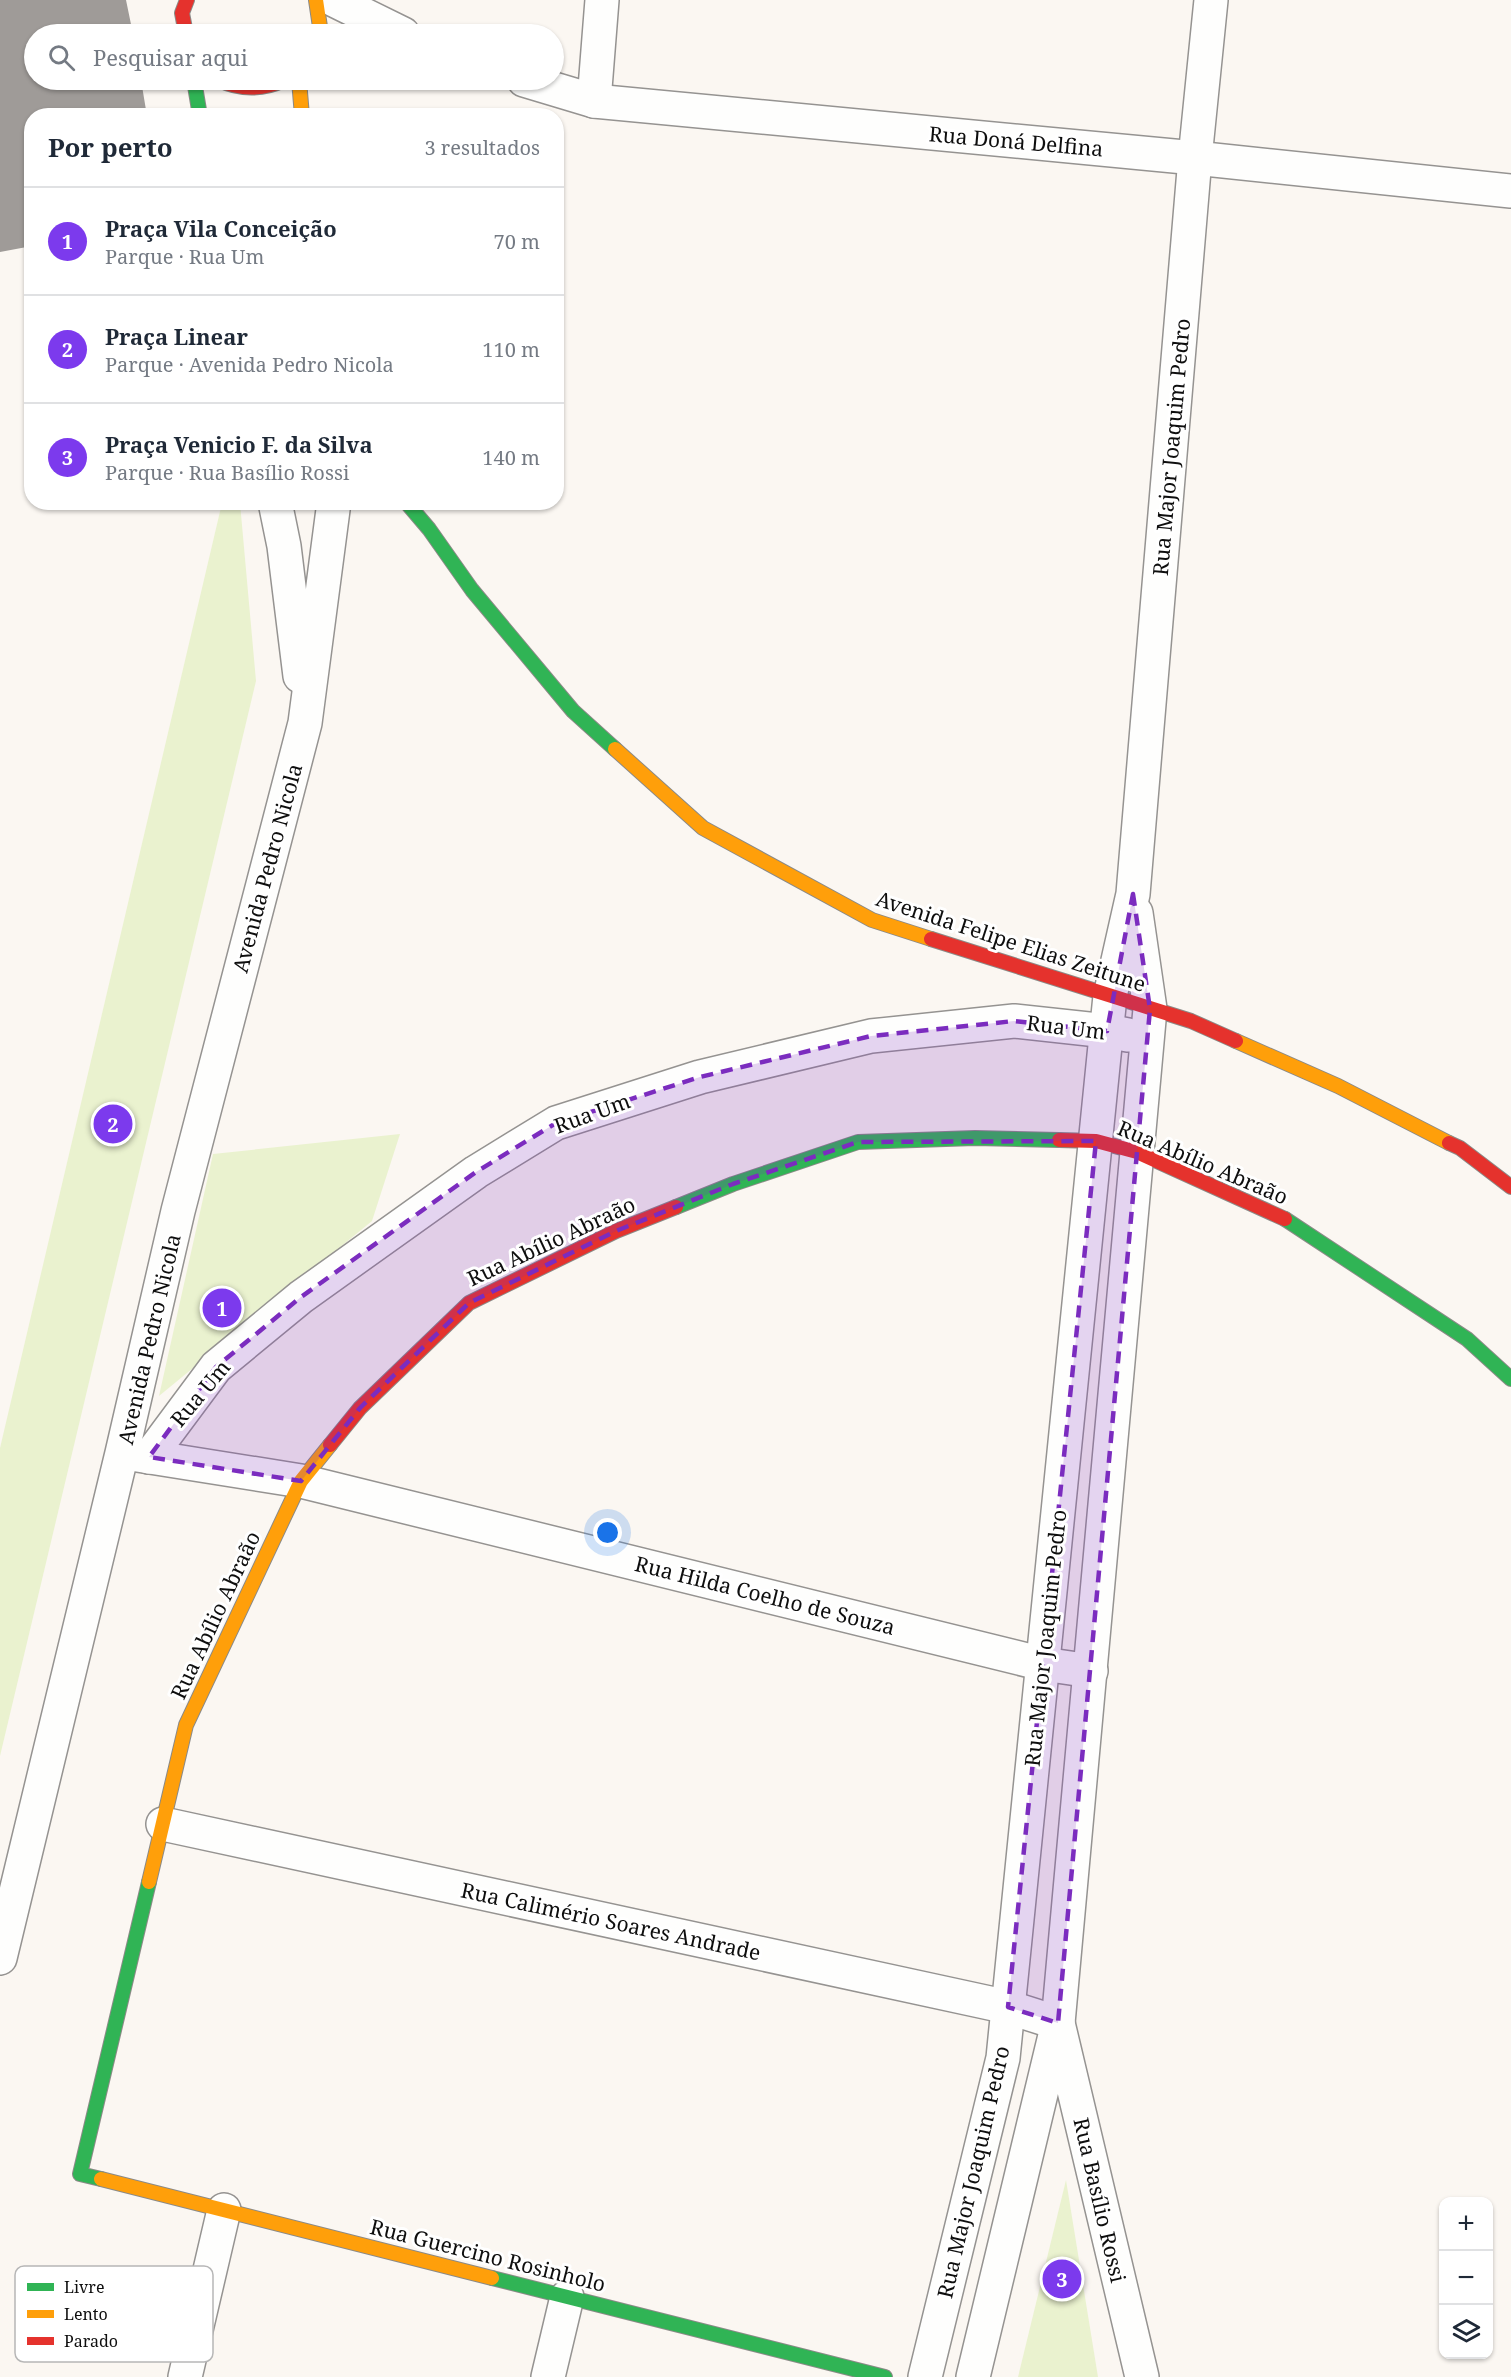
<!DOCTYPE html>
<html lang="pt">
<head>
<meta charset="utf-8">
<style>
	:root { --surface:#fff; --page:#f6f6f7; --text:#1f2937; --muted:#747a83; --line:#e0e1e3; --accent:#7c3aed }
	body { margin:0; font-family:"Noto Serif",serif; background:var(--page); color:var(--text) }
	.controls { position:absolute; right:18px; bottom:18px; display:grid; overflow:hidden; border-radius:12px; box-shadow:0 2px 4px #0004 }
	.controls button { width:54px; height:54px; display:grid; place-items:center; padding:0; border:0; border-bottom:2px solid var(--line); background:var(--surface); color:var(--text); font:30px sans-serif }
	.you { position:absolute; left:608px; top:1533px; width:21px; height:21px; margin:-15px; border:4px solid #fff; border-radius:50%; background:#1a73e8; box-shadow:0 0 0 9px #1a73e833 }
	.badge { display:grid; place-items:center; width:39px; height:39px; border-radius:50%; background:var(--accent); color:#fff; font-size:20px; font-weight:700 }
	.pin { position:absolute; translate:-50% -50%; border:3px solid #fff; box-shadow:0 2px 6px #0006 }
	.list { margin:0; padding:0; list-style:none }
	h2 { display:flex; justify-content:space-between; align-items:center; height:78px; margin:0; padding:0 24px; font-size:26px }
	h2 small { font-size:20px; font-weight:400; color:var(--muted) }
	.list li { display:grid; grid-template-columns:39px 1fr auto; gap:18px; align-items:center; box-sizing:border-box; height:108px; padding:0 24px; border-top:2px solid var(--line) }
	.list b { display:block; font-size:22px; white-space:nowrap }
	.list p { margin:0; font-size:20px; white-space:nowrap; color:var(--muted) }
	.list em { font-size:20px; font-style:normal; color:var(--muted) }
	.icon { flex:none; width:33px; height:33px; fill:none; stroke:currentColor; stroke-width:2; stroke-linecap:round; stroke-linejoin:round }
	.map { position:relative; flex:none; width:1511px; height:2377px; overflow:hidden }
	.search { position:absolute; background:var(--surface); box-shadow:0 2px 4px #0004; left:24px; top:24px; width:540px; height:66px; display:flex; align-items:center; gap:15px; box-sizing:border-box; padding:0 21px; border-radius:33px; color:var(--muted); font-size:22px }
	.panel { position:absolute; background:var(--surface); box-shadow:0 2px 4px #0004; left:24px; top:108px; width:540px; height:402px; border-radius:24px }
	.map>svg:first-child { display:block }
	.green { fill:#eaf2cf }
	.building { fill:#9f9b98 }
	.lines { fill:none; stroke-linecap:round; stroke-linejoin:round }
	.street-casing { stroke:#959391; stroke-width:36 }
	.fast-casing { stroke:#8b8a87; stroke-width:16 }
	.slow-casing { stroke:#8b8a87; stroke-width:16 }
	.jam-casing { stroke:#8b8a87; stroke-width:16 }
	.street { stroke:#fefefd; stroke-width:33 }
	.fast { stroke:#30b455; stroke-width:14 }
	.slow { stroke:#ff9f0a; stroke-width:14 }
	.jam { stroke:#e5322d; stroke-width:14 }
	.marked { fill:#7b2cbf; fill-opacity:0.2; stroke:#7b2cbf; stroke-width:4.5; stroke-dasharray:12 8; stroke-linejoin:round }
	.labels { text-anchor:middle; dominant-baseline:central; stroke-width:6; stroke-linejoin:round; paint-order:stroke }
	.street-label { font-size:21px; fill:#0e0e0e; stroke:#fff }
	.key { fill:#fff; stroke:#b7b7b7; stroke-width:1.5 }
	.key-label { font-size:16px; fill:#0e0e0e }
</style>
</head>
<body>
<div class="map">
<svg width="1511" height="2377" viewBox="0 0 1511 2377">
	<rect width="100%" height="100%" fill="#fbf7f2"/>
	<!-- green -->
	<g class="green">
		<path d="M222,503H240L256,681L0,1756V1448Z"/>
		<path d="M400,1134L372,1221L159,1396L213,1154Z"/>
		<path d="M1066,2180L1098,2377H1018Z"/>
	</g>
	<!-- building -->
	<path class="building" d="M0,0H126L133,34H34V80H141L147,116H32V246L0,252Z"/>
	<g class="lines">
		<defs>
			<g id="street">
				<path d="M334,0L403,34"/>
				<path d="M524,80L594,101L1195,158L1511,191"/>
				<path d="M594,101L602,0"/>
				<path d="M275,502L284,546L300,676"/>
				<path d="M131,1454L301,1481L1043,1664L1091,1671"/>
				<path d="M149,1457L216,1367L301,1297L476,1172L556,1123L700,1077L871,1036L1014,1021L1107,1031L1128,1035"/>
				<path d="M163,1824L1008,2007L1058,2023L1142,2377"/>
				<path d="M0,1958L122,1453L178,1211L305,723L334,502"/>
				<path d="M185,2377L224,2210"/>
				<path d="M548,2377L567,2297"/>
				<path d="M925,2377L1003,2058L1110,996L1133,894L1195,158L1211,0"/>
				<path d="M973,2377L1058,2023L1150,1009L1136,913"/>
			</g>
			<g id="fast">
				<path d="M194,80L200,116"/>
				<path d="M406,502L429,529L472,590L573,711L615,749"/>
				<path d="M676,1207L733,1184L858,1142L975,1138L1059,1140"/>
				<path d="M1285,1219L1467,1339L1511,1379"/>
				<path d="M101,2179L80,2174L149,1882"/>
				<path d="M492,2278L885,2377"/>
			</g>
			<g id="slow">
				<path d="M316,0L320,27L317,34"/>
				<path d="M299,80L302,116"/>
				<path d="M615,749L703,828L872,920L931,939"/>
				<path d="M1236,1041L1338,1086L1449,1143"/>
				<path d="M149,1882L186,1725L301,1481L330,1445"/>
				<path d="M101,2179L492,2278"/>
			</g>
			<g id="jam">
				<path d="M186,34L182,13L187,0"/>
				<path d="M219,80C240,90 263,90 284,80"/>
				<path d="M931,939L1191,1021L1236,1041"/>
				<path d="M1059,1140L1096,1141L1137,1152L1285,1219"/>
				<path d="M1449,1143L1460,1148L1511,1187"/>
				<path d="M330,1445L360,1408L469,1303L616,1231L676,1207"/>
			</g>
		</defs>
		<!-- street casing -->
		<use href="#street" class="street-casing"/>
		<!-- fast casing -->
		<use href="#fast" class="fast-casing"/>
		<!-- slow casing -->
		<use href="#slow" class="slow-casing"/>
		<!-- jam casing -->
		<use href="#jam" class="jam-casing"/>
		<!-- street -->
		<use href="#street" class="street"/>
		<!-- fast -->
		<use href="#fast" class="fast"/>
		<!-- slow -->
		<use href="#slow" class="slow"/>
		<!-- jam -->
		<use href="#jam" class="jam"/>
	</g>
	<!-- marked area -->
	<path class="marked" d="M1133,894L1150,1009L1058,2023L1008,2007L1096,1141L858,1142L733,1184L616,1231L469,1303L360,1408L301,1481L149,1457L216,1367L301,1297L476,1172L556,1123L700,1077L871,1036L1014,1021L1107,1031Z"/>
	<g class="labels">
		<!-- street labels -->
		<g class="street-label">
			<text transform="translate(1016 141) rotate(5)">Rua Doná Delfina</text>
			<text transform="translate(1171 447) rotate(-85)">Rua Major Joaquim Pedro</text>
			<text transform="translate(267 868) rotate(-75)">Avenida Pedro Nicola</text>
			<text transform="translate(1011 941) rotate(18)">Avenida Felipe Elias Zeitune</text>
			<text transform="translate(1066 1027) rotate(7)">Rua Um</text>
			<text transform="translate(592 1113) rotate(-20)">Rua Um</text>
			<text transform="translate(1203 1162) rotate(23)">Rua Abílio Abraão</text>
			<text transform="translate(551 1241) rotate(-25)">Rua Abílio Abraão</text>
			<text transform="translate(149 1339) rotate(-77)">Avenida Pedro Nicola</text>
			<text transform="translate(200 1393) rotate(-50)">Rua Um</text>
			<text transform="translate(765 1595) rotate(14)">Rua Hilda Coelho de Souza</text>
			<text transform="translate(215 1615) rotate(-65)">Rua Abílio Abraão</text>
			<text transform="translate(1045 1638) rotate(-84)">Rua Major Joaquim Pedro</text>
			<text transform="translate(611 1921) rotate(12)">Rua Calimério Soares Andrade</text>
			<text transform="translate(973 2172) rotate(-77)">Rua Major Joaquim Pedro</text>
			<text transform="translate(1100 2200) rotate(77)">Rua Basílio Rossi</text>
			<text transform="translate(488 2255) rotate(14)">Rua Guercino Rosinholo</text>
		</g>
	</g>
	<!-- legend -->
	<rect x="15" y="2266" width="198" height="96" rx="9" class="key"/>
	<rect x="27" y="2283" width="27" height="8" fill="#30b455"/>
	<rect x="27" y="2310" width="27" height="8" fill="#ff9f0a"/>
	<rect x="27" y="2337" width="27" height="8" fill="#e5322d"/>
	<g class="key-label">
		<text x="64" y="2293">Livre</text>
		<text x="64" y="2320">Lento</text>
		<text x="64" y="2347">Parado</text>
	</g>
</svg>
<div class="controls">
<button>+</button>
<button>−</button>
<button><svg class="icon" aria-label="layers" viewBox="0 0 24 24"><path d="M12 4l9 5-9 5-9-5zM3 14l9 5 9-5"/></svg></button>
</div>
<div class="you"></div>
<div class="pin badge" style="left:222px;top:1308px">1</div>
<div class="pin badge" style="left:113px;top:1124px">2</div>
<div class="pin badge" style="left:1062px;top:2279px">3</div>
<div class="search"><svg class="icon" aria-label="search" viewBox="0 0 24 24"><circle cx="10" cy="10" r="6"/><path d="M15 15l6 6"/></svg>Pesquisar aqui</div>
<section class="panel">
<h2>Por perto<small>3 resultados</small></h2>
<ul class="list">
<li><span class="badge">1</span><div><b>Praça Vila Conceição</b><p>Parque · Rua Um</p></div><em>70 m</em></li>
<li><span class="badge">2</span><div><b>Praça Linear</b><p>Parque · Avenida Pedro Nicola</p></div><em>110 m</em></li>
<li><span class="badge">3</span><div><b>Praça Venicio F. da Silva</b><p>Parque · Rua Basílio Rossi</p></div><em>140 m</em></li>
</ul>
</section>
</div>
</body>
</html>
